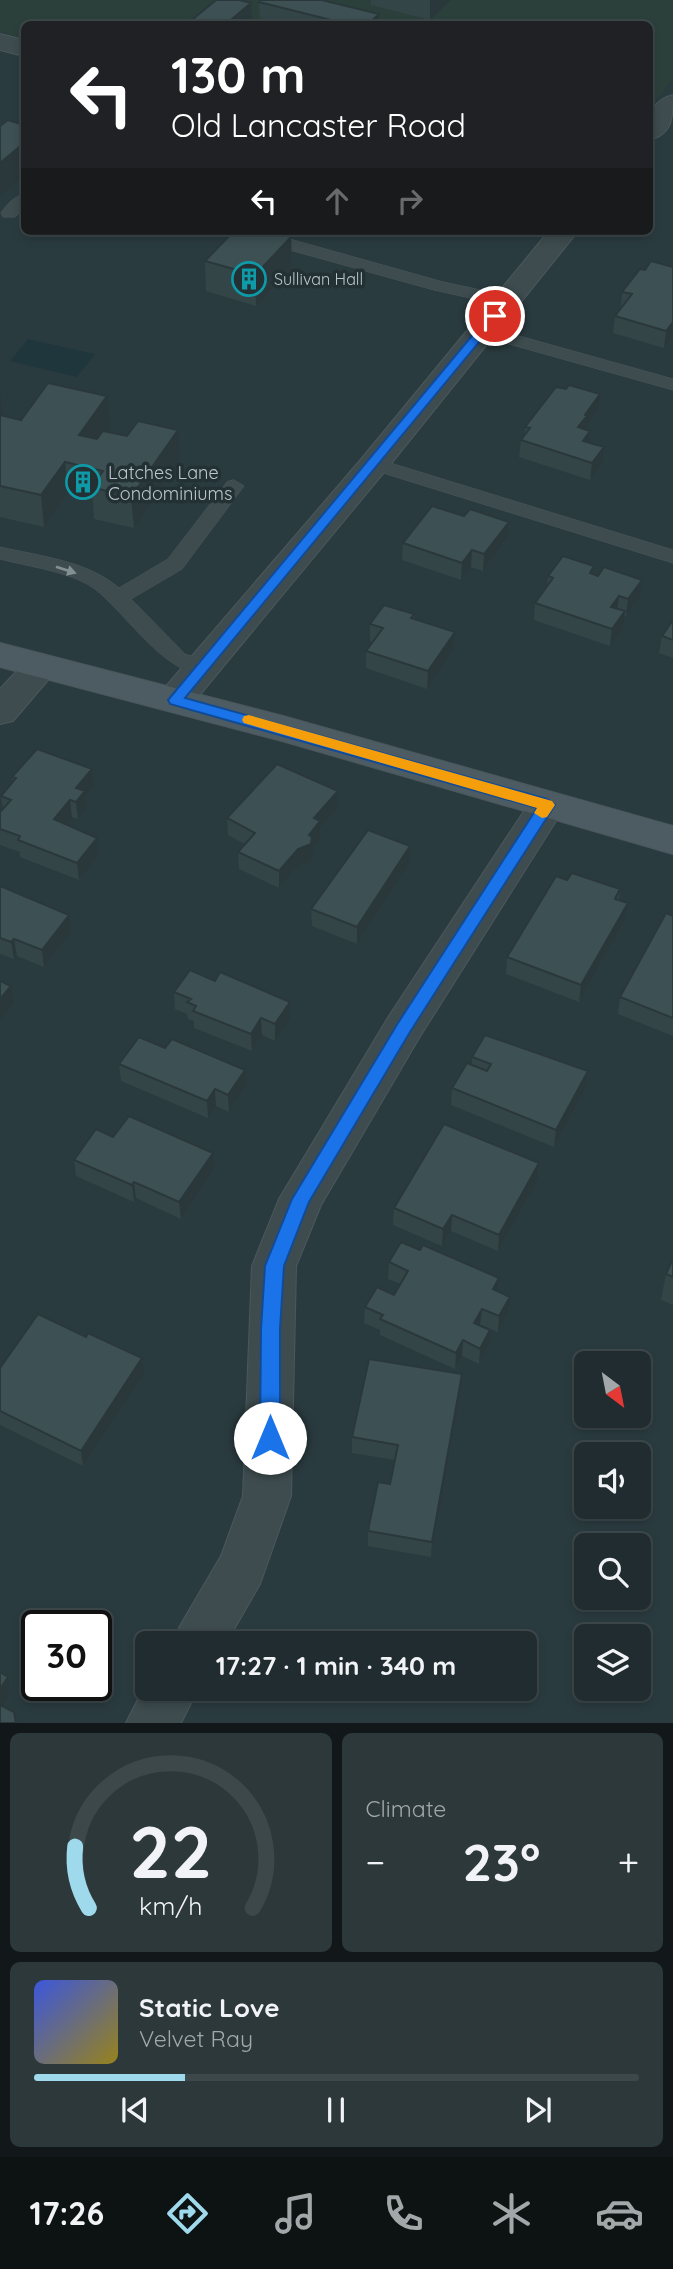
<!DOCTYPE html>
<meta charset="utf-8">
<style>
:root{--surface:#202c2f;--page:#2d383b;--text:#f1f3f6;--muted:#a2a7aa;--line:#3d484b;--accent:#9ed9ec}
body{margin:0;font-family:Quicksand,sans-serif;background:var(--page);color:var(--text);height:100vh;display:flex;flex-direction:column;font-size:26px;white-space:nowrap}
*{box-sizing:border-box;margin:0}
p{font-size:23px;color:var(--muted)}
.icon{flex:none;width:38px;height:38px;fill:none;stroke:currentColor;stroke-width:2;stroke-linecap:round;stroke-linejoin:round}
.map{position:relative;height:1723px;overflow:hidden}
.side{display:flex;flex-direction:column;gap:10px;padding:10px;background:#12181a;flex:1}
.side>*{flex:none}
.top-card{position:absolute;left:21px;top:21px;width:632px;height:214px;border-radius:10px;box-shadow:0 4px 10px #0003,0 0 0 2px var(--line);background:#202124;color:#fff;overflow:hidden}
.needle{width:46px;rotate:148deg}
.fabs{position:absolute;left:574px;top:1351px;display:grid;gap:14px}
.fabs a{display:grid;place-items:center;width:77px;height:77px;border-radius:10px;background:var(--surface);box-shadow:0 4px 10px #0003,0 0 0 2px var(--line);font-size:35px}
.speed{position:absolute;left:21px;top:1610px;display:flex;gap:14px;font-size:35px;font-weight:700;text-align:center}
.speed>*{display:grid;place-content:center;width:91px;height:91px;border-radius:50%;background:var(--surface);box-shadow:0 4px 10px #0003,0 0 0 2px var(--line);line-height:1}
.speed .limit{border:4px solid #111;border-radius:10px;background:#fff;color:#111}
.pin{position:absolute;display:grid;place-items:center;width:60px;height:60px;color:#fff;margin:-30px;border:4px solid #fff;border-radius:50%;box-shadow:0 2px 7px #0007}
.me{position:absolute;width:77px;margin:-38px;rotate:0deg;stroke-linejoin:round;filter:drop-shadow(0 0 5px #0008)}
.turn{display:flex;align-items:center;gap:24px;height:147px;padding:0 35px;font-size:32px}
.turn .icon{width:91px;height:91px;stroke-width:2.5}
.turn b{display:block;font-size:49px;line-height:60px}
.lanes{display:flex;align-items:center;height:66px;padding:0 35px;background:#0003;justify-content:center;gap:35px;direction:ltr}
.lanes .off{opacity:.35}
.big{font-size:52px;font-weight:700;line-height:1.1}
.side .widget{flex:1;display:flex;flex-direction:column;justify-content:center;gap:10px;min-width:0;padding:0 24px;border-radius:10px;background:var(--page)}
.side .dial{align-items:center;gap:0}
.dial svg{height:182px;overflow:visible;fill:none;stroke:var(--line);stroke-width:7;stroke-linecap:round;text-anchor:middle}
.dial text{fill:var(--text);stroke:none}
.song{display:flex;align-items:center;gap:21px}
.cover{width:84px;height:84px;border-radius:10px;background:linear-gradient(135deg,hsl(230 70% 55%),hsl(50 70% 35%))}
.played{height:7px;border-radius:4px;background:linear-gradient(90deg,var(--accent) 25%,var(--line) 25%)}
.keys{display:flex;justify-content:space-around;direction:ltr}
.heat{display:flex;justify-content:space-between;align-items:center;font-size:38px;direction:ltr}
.side .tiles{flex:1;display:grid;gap:10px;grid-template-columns:1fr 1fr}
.widget:last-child{grid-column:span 2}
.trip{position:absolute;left:135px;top:1631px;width:402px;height:70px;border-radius:10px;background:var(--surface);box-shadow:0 4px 10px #0003,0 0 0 2px var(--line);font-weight:700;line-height:70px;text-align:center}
.dock{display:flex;height:112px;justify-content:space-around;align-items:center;background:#0d1213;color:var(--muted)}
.dock .icon{width:49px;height:49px}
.dock .on{color:var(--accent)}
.dock b{font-size:32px;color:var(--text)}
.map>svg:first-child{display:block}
</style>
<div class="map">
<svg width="673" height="1723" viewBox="0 0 673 1723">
<rect width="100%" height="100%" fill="#2a3b3f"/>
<path fill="#2c403b" d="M0,0H673V79L649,108V24H24V38L0,32Z"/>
<path fill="#1e363c" d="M28,339L95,354L77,377L10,361Z"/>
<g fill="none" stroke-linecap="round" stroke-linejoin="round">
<g stroke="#4b585c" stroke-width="1">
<path id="service" d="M24,194V208L15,217H3L1,213C6,205 15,196 24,194Z
M234,231H261L443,282L513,297L516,301L507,306L434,290L236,235Z
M483,326L673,379V390L477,335L474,331Z
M374,458L673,550V563L367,468L364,464Z
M234,480L244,486L182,569L131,599L185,654L209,662L212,667L209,672C169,683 123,608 92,587C70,572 27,566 0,559V547C39,556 88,561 119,588L168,559L227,482Z"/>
</g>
<g stroke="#4b585c" stroke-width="2">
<path id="minor" d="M0,34L24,40V56L0,50Z
M673,95C673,116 673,134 649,140C649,119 649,101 673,95Z
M549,231H578L385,471L188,709L175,712L162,709L157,700L162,691L363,457Z
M42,654L55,658L60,666L13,721L0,724V689L29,658Z
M547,792L560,796L566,805L419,1038L321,1205L296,1266L291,1496L260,1584L226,1643H173L180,1626L221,1556L243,1496L252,1266L279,1199L389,1016L534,796Z
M147,1682V1689H198L181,1723H126Z"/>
</g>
<g stroke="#4b585c" stroke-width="2">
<path id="secondary" d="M0,643L283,716L673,826V854L282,741L0,667Z"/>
</g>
<use href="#service" fill="#3e4c4f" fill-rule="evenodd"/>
<use href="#minor" fill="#3e4c4f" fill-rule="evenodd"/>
<use href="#secondary" fill="#4c5c62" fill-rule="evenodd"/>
</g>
<path fill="#344548" d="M371,0H451L430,20L371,5Z
M259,2L379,14V24H285L260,18Z
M291,237L292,267L256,306L206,291L205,261Z
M640,269L673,336L664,348L613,333L615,316L621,309L622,292Z
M0,387L4,416L21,420L110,427L106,432L180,461L134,528L94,519L93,499L69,493L44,527L0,517Z
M598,411L586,428V430L590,431L589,443L602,465L590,480L519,457L521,440L525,435V427Z
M464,516L509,522L507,539L483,571L471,567L461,580L402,560L403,543Z
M593,574L640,597L626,616H624L623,629L610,646L534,620L535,603L547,587L548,576Z
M414,614V619L455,632L454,650L427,689L366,668V651L372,642L370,641V624Z
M673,620V658L659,653L662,636Z
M12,777L94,786L85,796L87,808L78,819L72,817L66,824L97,838L99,856L79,880L20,857V852L0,845V812L3,808L1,796L13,782Z
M338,809L320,828L321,839L313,848V855L311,862L298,866L279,888L239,869L238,852L245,844L228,835L227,818Z
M409,863L357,944L312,926L311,909Z
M567,880L620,889L619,900L625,920L579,1002L506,974L507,957Z
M0,886L71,932L44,967L17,956L14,959L0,954Z
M673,916V1036L618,1014L620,997Z
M215,981L290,1002V1019L275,1041L262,1035L252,1051L194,1028V1021L188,1019L187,1014L175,1009L174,992Z
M472,1057L588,1071L586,1088L554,1147L451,1105L452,1088L472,1065Z
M119,1064L246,1086L229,1112L216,1106L208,1118L121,1081Z
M113,1137L214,1170L181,1219L136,1198L134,1202L76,1176L74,1160Z
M539,1163L538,1180L498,1251L451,1231L442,1246L393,1225L394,1208Z
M673,1259V1305L661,1300L666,1274Z
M389,1262L498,1292L508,1313L498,1332L480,1325L489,1346L479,1364L462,1356L455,1369L380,1335V1330L364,1323L365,1307L394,1295L401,1284L388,1279Z
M0,1368L144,1374L83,1466L0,1425Z
M461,1390L431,1557L368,1546V1531L390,1484L395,1460L352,1453V1437Z"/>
<path fill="#2b383b" d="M430,0H451L430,20Z
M251,3L252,18L245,24H226Z
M379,14V24H368Z
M24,143V176L0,196V163Z
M291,237L292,267L256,306L255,275Z
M673,322V336L664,348L666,331Z
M0,387L4,418L0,424Z
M600,394L598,411L586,428V433L578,427Z
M107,396L110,427L83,466L79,435Z
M178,430L180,461L134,528L131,497Z
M590,431L589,449L583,441Z
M604,447L602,465L590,480L592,463Z
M65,462L69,493L44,527L41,495Z
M509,522L507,539L483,571L484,554Z
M472,550L471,567L461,580L462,563Z
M642,580L640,597L626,616L628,599Z
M619,596L617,613L611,607Z
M625,611L623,629L610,646L612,629Z
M455,632L454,650L427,689L428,671Z
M92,769L94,786L85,796L87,808L78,819L76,802V788Z
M338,791V809L320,828L321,839L313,848V855L311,862L298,866L279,888V871L309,835L314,818Z
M70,800L72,817L56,836L54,819Z
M97,838L99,856L79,880L77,863Z
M410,846L409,863L357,944V927Z
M628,903L625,920L579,1002L581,985Z
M69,915L71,932L44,967L42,950Z
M14,939L17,956L14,959L11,942Z
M11,986L14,1003L0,1020V999Z
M290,1002V1019L275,1041V1024Z
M261,1018L262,1035L252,1051L251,1034Z
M245,1070L246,1086L229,1112L228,1095Z
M588,1071L586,1088L554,1147L556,1130Z
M215,1089L216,1106L208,1118L207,1101Z
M213,1153L214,1170L181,1219L179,1202Z
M539,1163L538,1180L498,1251L499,1235Z
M134,1182L136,1198L134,1202L132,1185Z
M452,1215L451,1231L442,1246L443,1229Z
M499,1278L497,1294L493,1289Z
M510,1297L508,1313L498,1332L499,1316Z
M482,1309L480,1325L473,1339L474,1323Z
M490,1330L489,1346L479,1364L480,1349Z
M463,1340L462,1356L455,1369L456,1353Z
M142,1358L144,1374L83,1466L81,1451Z
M462,1374L461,1390L431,1557L432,1542Z
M8,1677L11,1691L0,1709V1689Z"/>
<path fill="#3d5054" stroke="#2b383b" stroke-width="2" d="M216,0H240L251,3L226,24H187Z
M262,0H322L379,14L368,24H347L259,2Z
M8,120L24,125V143L0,163V126Z
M234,231H270L291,237L255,275L205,261Z
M651,261L673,267V322L666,331L615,316L632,294L622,292L640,269L645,270Z
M48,383L107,396L79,435L97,439L103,431L127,436L138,421L178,430L131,497L91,487L103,471L65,462L41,495L0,486V415L21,420Z
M569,385L600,394L585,415L587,416L578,427L590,431L583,441L604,447L592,463L521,440L530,428L525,427L556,387L566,389Z
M432,506L464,516L470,509L509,522L484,554L472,550L462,563L403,543Z
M563,556L594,566L590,573L598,576L604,567L642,580L628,599L619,596L611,607L625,611L612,629L535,603L553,578L548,576Z
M384,605L414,614L411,618L455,632L428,671L366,651L383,628L370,624Z
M673,620V640L662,636Z
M37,749L92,769L76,788L85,791L76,802L70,800L54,819L97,838L77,863L18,840L20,836L0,829V812L11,800L1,796L16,778L12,777Z
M277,764L338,791L314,818L320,821L309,835L312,837L311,844L298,849L279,871L238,852L255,833L227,818Z
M368,830L410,846L357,927L311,909Z
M572,873L620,889L615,899L628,903L581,985L507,957L556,876L567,880Z
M0,886L69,915L42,950L14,939L11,942L0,938Z
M666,913L673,916V1018L620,997Z
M190,970L215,981L220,972L290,1002L275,1024L261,1018L251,1034L193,1011L196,1006L187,1002L191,999L174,992Z
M0,981L11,986L0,999Z
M485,1035L588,1071L556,1130L452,1088L467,1063L487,1071L491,1064L472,1057Z
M139,1037L165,1048L172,1039L245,1070L228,1095L215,1089L207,1101L119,1064Z
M129,1116L213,1153L179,1202L134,1182L132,1185L74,1160L96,1129L113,1137Z
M444,1124L539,1163L499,1235L452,1215L443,1229L394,1208Z
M401,1242L420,1250L423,1245L499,1278L493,1289L510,1297L499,1316L482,1309L474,1323L490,1330L480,1349L463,1340L456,1353L380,1319L383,1315L365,1307L377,1287L394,1295L408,1271L389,1262Z
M673,1259V1277L666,1274Z
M38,1314L86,1337L88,1333L142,1358L81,1451L0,1411V1368Z
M369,1359L462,1374L432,1542L368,1531L378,1482L390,1484L398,1445L352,1437Z
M0,1672L8,1677L0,1689Z
M0,1705L14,1712L16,1723H0Z"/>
<defs><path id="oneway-solid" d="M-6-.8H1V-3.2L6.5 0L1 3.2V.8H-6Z" transform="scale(1.75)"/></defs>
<use fill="#838f93" href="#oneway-solid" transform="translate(66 570) rotate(18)"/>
<path fill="#1a73e8" stroke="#114b97" stroke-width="2" d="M495,312L499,313V318L185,698L547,799L555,805L410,1032L309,1202L284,1266L280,1329V1438L277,1444L270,1447L263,1444L260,1438L261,1329L265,1266L292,1199L398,1023L537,808L170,704L168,700L491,313Z"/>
<path fill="#f59e0b" d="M249,715L552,801L555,805L547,817L542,818L534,813L537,808L244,723L242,720L244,716Z"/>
<defs>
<g id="building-ring" transform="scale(1.75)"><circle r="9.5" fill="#233135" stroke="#0f9aa8" stroke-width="1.5"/><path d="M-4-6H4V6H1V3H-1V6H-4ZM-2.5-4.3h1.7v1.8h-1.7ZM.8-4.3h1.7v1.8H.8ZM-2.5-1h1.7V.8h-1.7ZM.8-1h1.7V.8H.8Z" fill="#0f9aa8"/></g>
</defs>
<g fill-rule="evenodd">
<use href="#building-ring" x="249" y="279"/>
<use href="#building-ring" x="83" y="482"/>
</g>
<g text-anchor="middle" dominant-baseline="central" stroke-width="7" stroke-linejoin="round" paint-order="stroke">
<g font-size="16" fill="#bbc6ca" stroke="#233135" text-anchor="start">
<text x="274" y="279">Sullivan Hall</text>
</g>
<g font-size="18" fill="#bbc6ca" stroke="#233135" text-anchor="start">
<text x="108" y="472">Latches Lane<tspan x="108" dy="21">Condominiums</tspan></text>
</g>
</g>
</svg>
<div class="fabs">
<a><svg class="needle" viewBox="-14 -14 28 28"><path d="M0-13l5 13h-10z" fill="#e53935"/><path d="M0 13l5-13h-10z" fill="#a2a7aa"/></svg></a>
<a><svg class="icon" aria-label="sound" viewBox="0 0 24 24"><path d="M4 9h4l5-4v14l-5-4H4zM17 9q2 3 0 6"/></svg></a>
<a><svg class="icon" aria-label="search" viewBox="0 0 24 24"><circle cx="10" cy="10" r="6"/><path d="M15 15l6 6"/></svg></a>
<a><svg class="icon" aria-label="layers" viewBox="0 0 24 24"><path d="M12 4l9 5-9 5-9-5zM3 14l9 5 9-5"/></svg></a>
</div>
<div class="speed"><div class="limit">30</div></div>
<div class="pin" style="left:495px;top:316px;background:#d93025"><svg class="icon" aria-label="arrive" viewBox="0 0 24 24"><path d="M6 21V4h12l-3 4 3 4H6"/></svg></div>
<svg class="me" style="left:270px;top:1438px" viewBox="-20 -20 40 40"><circle r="19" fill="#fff"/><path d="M0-13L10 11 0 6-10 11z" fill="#1a73e8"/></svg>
<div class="trip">17:27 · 1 min · 340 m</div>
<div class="top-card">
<div class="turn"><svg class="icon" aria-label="left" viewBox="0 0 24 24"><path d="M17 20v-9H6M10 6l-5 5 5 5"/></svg><div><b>130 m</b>Old Lancaster Road</div></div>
<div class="lanes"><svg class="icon" aria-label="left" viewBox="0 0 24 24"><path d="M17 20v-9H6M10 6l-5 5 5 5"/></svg><svg class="icon off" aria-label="ahead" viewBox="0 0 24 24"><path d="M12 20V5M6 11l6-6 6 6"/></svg><svg class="icon off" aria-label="right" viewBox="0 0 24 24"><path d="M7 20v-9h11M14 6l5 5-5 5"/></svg></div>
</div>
</div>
<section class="side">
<div class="tiles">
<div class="widget dial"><svg viewBox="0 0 100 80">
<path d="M14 69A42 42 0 1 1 86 69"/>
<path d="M14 69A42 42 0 0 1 8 42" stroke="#9ed9ec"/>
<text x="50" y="56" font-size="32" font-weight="700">22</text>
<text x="50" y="72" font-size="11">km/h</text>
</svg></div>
<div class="widget"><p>Climate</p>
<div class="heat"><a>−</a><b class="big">23°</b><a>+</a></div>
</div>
<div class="widget">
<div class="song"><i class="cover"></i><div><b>Static Love</b><p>Velvet Ray</p></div></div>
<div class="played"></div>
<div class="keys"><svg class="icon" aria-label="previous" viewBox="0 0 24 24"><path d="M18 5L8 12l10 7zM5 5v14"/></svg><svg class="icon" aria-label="pause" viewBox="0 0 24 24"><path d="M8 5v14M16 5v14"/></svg><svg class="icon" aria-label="next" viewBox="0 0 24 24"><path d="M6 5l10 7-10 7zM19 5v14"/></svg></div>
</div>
</div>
</section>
<nav class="dock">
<b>17:26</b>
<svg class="icon on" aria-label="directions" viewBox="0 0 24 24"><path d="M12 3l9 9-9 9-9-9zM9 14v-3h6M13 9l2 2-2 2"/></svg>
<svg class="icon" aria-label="music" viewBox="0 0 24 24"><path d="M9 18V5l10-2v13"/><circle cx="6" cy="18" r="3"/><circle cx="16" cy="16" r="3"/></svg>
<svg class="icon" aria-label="phone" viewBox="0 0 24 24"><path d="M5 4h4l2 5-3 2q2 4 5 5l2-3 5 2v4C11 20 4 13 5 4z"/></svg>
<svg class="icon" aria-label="climate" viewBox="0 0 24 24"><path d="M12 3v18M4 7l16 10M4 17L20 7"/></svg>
<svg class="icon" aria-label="car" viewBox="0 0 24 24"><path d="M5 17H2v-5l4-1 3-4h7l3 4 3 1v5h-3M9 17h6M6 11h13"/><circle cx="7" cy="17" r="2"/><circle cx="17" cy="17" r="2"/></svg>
</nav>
